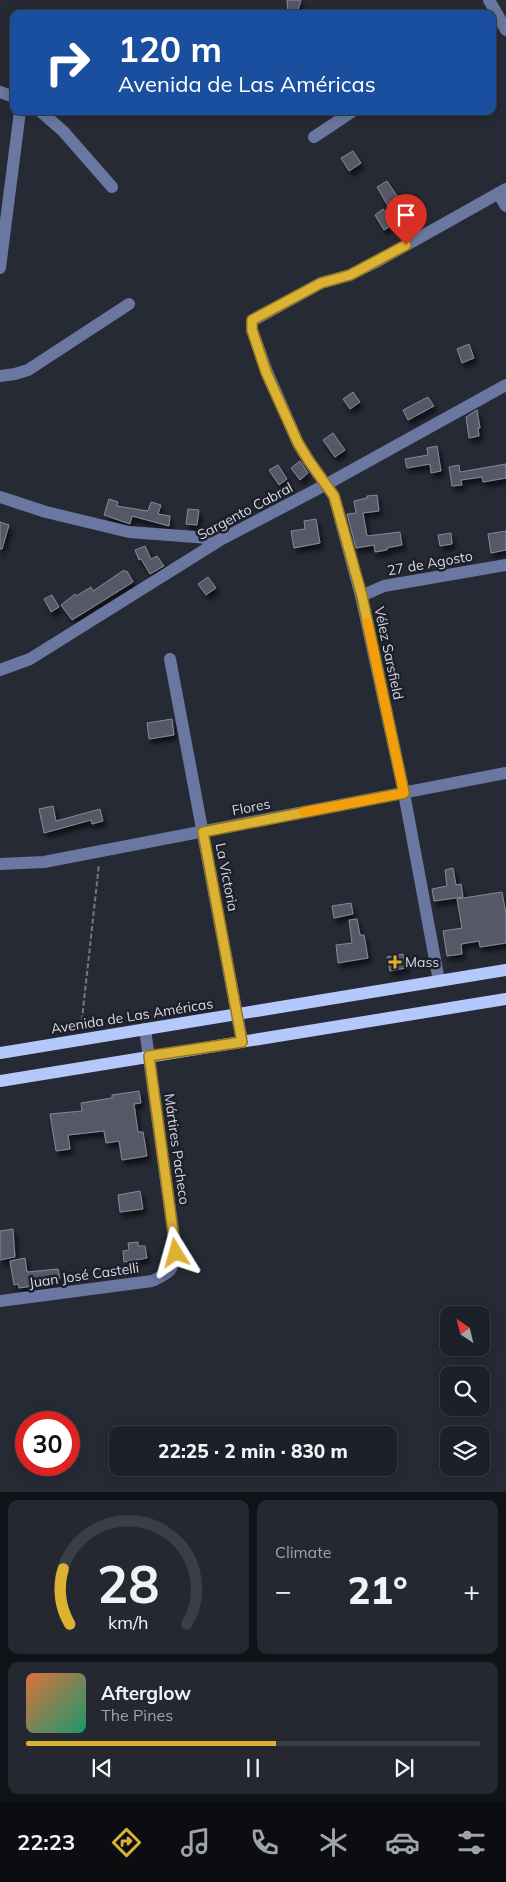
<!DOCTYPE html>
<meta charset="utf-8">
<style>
:root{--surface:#1c2028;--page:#252830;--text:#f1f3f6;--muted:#a0a3a8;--line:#3a3e45;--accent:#dcb233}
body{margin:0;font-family:Mulish,sans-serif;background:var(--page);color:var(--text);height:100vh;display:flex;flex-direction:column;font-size:19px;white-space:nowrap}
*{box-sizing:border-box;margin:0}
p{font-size:16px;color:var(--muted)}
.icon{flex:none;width:28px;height:28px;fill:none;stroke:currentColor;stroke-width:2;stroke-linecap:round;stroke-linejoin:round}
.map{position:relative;height:1492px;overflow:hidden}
.side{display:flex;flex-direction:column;gap:8px;padding:8px;background:#0f1216;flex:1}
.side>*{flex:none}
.hud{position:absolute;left:10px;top:10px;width:486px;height:105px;border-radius:10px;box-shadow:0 2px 12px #0003,0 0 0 1px var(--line);background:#1a4fa0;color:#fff;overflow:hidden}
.needle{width:32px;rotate:325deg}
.buttons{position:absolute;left:440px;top:1306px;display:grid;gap:10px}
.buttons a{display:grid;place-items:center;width:50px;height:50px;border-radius:10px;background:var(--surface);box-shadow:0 2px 12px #0003,0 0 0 1px var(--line);font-size:25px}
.speed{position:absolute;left:15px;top:1411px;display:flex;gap:10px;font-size:25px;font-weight:700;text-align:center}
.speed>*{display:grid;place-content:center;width:65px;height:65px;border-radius:50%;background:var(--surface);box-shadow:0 2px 12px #0003,0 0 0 1px var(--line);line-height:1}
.speed .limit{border:8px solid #d22;background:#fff;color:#111}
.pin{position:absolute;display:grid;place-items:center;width:42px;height:42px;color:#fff;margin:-51px -21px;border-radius:50% 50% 50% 0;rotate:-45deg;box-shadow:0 0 5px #0007}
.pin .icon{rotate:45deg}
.me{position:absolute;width:55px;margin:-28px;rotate:352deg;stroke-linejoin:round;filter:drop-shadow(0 0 4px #0008)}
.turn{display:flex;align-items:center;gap:18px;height:105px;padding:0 25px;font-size:22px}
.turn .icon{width:65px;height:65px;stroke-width:2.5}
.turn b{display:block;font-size:35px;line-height:42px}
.big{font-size:38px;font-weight:800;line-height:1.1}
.side .tile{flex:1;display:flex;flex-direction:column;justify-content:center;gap:8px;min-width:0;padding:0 18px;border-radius:10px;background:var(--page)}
.side .dial{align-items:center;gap:0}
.dial svg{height:130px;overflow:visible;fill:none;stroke:var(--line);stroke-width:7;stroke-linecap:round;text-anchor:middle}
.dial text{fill:var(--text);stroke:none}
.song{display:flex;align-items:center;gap:15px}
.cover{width:60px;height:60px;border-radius:8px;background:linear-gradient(135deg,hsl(20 70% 55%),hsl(160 70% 35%))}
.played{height:5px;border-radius:2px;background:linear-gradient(90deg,var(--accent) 55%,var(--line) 55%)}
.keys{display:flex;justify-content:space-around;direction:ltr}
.heat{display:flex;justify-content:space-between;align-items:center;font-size:28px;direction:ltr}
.side .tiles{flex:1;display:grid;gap:8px;grid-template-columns:1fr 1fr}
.tile:last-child{grid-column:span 2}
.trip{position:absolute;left:109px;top:1426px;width:288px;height:50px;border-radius:10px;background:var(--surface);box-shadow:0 2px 12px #0003,0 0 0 1px var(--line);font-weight:800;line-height:50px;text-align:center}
.tabs{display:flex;height:80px;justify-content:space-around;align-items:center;background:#0b0d10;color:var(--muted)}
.tabs .icon{width:35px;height:35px}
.tabs .active{color:var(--accent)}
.tabs b{font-size:22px;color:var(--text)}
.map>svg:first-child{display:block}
</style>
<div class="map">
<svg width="506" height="1492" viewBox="0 0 506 1492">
<defs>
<filter id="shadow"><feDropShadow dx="3" dy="5" stdDeviation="2.5" flood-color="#0009"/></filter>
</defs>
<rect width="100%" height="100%" fill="#262a35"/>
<path fill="#555966" stroke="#858a97" filter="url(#shadow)" d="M287,0H301L297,13H288Z
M353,151L361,163L349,171L341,158Z
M387,181L399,199L388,206L377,187Z
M383,209L393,224L384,230L375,215Z
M469,344L474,358L462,363L457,349Z
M353,392L360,402L350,409L343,399Z
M428,397L434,406L408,420L403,410Z
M477,410L480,428H478L479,436L469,438L466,417Z
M333,433L345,450L335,457L323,440Z
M437,446L441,471L431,473L430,464L407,468L405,459L428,455L427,448Z
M300,461L308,473L300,480L291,468Z
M506,464V478L483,482L482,477L461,480L462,485L452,486L449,467L459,465L460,472Z
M278,465L287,479L279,485L269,470Z
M377,495L379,511L363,513L367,536L400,532L402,545L387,548V550L375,552L374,545L356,548L347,514L356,513L354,501L367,498V496Z
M109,499L118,502L117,506L148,511L151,502L161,505L158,514L170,516L169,526L132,516L130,524L104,515Z
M188,509L199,510L197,525L186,524Z
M316,519L320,543L294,548L291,531L305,529L304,521Z
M0,522L9,525L2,549H0Z
M506,531V550L491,553L488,534Z
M451,533L452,544L440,546L438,535Z
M145,546L151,559L157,556L164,566L150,574L141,559L139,560L135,550Z
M124,570L125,572L127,571L133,582L72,620L61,605L75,594L76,596L91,587L93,591Z
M208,577L216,588L206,595L198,584Z
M52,595L59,607L51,612L44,599Z
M172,719L174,735L149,739L147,723Z
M53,806L56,821L100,809L103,821L92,824L91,820L44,833L39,809Z
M453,868L456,885L461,884L463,897L434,901L432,889L447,886L445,870Z
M502,892L506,914V943L480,947L479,941L461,944L462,954L447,956L443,931L462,928L457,899Z
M351,903L353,914L334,918L332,906Z
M357,919L360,935H364L368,958L338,963L336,945L352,943L349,920Z
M403,954L406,968L390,971L387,957Z
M139,1091L141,1103L134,1104L138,1132H143L147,1156L122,1160L119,1141L106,1143L104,1131L68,1135L70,1149L56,1151L50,1114L82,1111L81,1103L112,1098V1095Z
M140,1191L143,1209L120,1212L118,1195Z
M13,1229L15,1257L0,1260V1231Z
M138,1242V1246H145L147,1258L124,1262L123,1251L129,1250L128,1243Z
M25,1258L27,1272L58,1269L60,1279L48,1281L49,1284L19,1288L18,1284L14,1285L10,1261Z"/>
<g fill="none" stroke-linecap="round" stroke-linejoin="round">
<path stroke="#747881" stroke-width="2" stroke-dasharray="5 2.5" stroke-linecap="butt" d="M81,1028L99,864"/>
<path stroke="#6a78a1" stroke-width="12" d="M489,0L506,30
M0,92L14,97
M40,111L63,131L112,187
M314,137L353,111
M498,193L506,206
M0,268L20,111
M0,376L15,374L28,370L129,304
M0,497L46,512L129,532L222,539
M361,596L384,586L506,565
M170,659L242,1041
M0,670L30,659L222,539L327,484L506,385
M0,864L44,862L506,773
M439,981L404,793L361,596L334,496L309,461L298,443L267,372L252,330V321L321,283L350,275L376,262L506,189
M0,1301L152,1281C168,1273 173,1272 176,1253L145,1029"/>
<path stroke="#b5c8fb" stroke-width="12" d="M0,1053L506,970
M0,1081L506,999"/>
</g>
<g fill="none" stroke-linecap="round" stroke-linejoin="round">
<g stroke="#8f7421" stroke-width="12">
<path id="route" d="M176,1253L149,1056L242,1042L203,832L404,793L362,596L334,496L309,461L298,443L266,372L252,330V320L321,283L350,275L406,245"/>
</g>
<use href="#route" stroke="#dcb233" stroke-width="9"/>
<path stroke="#f59e0b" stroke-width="9" d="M303,812L404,793L367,622"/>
</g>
<path fill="#dcb233" stroke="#1d202b" stroke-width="2" d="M392.5 954.5h5v5h5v5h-5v5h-5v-5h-5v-5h5z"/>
<g text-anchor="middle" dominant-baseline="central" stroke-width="5" stroke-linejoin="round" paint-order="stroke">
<g font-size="14" fill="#d6d9e0" stroke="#1d202b">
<text transform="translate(245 511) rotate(-28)">Sargento Cabral</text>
<text transform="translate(430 563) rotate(-10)">27 de Agosto</text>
<text transform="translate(389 653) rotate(78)">Vélez Sarsfield</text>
<text transform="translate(251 807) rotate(-11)">Flores</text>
<text transform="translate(227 877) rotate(79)">La Victoria</text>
<text transform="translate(132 1016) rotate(-9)">Avenida de Las Américas</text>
<text transform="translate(177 1149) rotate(82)">Mártires Pacheco</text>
<text transform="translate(84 1275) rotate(-8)">Juan José Castelli</text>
</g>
<g font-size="14" fill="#d6d9e0" stroke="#1d202b" text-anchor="start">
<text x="405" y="962">Mass</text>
</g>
</g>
</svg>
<div class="buttons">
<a><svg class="needle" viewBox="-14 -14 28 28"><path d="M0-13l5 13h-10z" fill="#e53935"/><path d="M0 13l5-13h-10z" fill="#a0a3a8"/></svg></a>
<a><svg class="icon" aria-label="search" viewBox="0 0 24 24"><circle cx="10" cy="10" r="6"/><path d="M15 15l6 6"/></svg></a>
<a><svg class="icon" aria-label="layers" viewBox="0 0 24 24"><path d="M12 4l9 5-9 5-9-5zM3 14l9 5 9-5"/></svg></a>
</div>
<div class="speed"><div class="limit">30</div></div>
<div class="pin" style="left:406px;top:245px;background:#d93025"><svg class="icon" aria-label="arrive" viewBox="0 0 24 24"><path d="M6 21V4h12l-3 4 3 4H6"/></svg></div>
<svg class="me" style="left:176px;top:1253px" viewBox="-20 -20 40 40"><path d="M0-17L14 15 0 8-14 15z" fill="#dcb233" stroke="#fff" stroke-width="4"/></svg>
<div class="trip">22:25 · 2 min · 830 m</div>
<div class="hud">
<div class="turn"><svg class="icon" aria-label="right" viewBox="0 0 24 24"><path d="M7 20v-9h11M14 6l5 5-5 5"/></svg><div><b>120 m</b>Avenida de Las Américas</div></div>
</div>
</div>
<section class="side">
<div class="tiles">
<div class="tile dial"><svg viewBox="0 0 100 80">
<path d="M14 69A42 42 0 1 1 86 69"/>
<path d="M14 69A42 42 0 0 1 10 35" stroke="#dcb233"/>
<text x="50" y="56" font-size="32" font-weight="700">28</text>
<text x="50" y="72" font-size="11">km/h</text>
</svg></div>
<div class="tile"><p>Climate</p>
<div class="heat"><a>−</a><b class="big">21°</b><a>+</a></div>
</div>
<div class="tile">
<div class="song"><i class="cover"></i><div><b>Afterglow</b><p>The Pines</p></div></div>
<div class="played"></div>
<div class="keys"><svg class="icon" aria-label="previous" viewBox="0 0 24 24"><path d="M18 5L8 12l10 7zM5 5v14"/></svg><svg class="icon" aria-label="pause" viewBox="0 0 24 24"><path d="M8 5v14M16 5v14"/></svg><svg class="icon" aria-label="next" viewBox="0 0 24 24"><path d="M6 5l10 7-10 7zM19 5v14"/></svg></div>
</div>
</div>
</section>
<nav class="tabs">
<b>22:23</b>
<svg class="icon active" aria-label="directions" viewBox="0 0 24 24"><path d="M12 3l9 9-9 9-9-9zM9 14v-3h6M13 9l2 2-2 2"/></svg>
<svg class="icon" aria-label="music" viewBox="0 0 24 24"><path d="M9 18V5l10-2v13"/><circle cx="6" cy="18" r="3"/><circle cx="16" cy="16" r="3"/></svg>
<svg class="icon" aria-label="phone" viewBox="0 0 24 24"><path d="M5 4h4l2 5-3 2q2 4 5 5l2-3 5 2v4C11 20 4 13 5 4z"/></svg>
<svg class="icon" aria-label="climate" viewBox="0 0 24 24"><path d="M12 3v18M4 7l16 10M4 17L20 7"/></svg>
<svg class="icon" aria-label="car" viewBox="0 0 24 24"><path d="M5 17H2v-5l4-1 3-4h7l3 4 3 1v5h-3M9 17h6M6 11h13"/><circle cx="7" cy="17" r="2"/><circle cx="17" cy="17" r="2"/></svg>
<svg class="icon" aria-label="filters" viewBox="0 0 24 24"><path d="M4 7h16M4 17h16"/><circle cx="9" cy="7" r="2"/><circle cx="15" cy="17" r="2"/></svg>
</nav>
